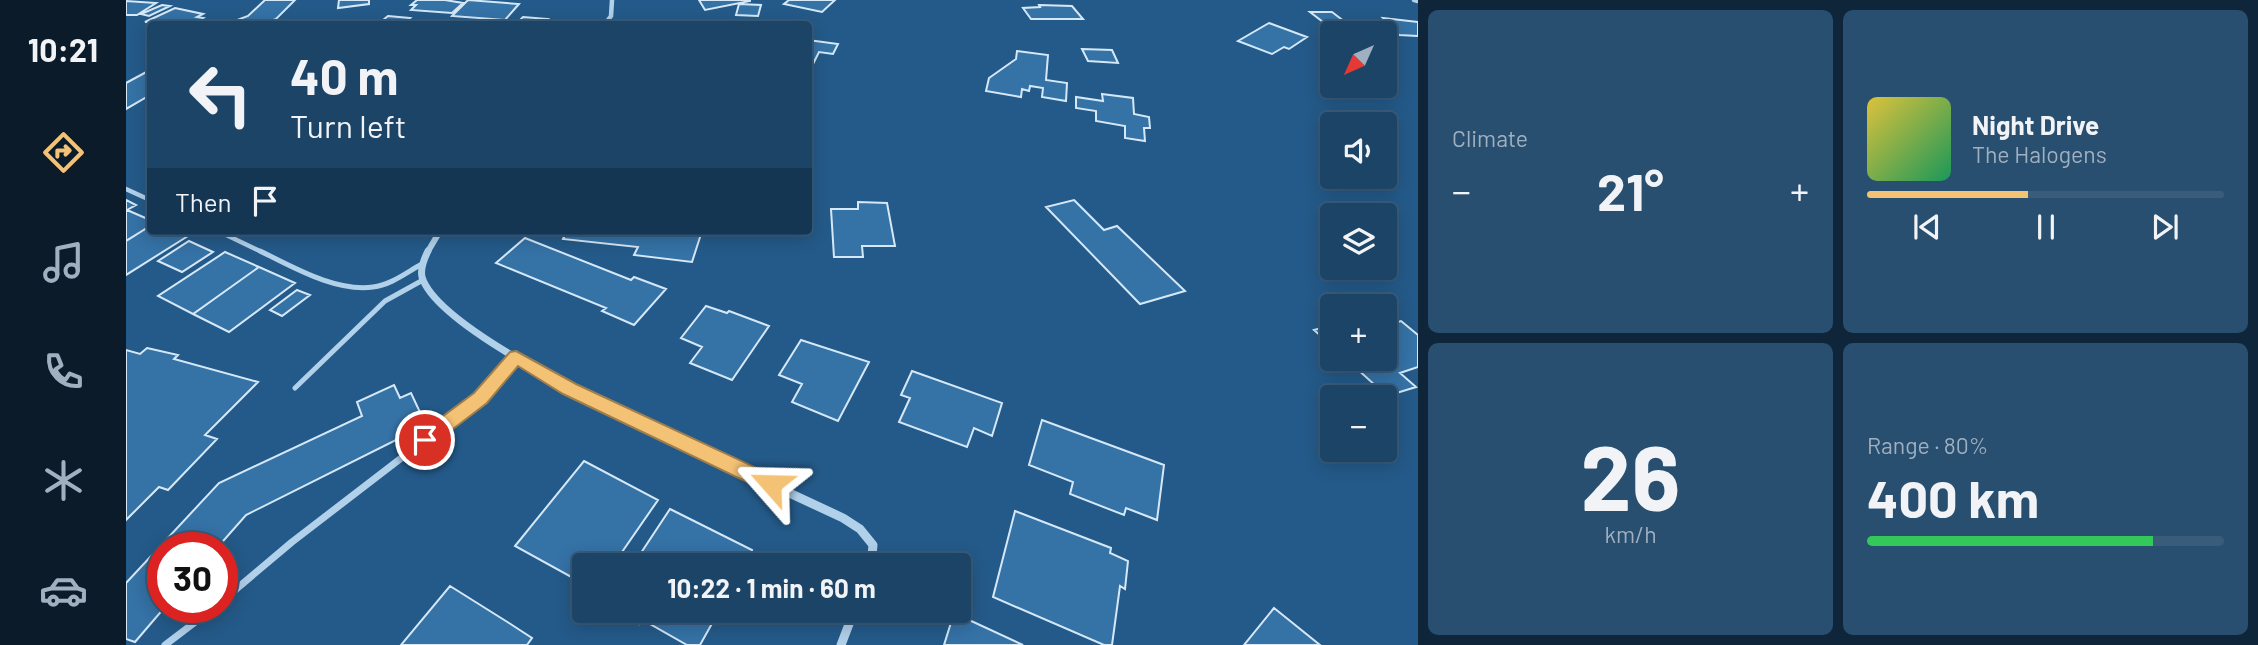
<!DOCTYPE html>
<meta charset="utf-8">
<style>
:root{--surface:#1b4467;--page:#284e70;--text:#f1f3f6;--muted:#a0b0c0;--line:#395c7b;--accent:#f4c275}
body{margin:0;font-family:Barlow,sans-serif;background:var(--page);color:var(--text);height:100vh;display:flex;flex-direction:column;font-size:26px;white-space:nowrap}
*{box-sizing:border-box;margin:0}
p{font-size:23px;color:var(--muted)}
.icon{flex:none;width:38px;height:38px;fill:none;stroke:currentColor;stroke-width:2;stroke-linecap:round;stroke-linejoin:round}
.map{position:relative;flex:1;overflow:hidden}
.side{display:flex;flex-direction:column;gap:10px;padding:10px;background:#0f2539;width:840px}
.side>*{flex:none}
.banner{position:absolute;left:21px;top:21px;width:665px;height:214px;border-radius:7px;box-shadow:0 4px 18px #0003,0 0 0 2px var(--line);background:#1b4467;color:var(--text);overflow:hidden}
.needle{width:46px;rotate:225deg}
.fabs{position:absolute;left:1194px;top:21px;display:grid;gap:14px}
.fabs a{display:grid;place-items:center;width:77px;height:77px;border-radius:7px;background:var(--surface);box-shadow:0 4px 18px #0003,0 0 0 2px var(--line);font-size:35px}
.speed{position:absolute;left:21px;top:532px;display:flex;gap:14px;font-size:35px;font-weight:700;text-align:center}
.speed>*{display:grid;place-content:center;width:91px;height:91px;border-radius:50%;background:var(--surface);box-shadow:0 4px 18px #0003,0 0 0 2px var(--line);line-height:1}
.speed .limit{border:10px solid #d22;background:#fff;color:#111}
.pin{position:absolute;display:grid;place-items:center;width:60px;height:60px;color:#fff;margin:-30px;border:4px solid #fff;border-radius:50%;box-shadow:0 2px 7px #0007}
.me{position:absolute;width:77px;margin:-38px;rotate:295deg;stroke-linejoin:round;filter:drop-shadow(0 0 5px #0008)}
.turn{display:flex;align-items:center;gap:24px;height:147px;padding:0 28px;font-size:32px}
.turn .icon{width:91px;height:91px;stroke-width:2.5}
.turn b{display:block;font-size:49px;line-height:60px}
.then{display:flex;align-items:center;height:66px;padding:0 28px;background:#0003;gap:14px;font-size:26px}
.big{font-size:52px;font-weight:700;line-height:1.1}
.side .tile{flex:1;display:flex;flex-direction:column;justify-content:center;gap:10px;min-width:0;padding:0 24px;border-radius:10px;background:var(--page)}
.side .dial{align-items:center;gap:0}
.dial b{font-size:91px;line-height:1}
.song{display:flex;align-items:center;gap:21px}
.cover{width:84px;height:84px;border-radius:10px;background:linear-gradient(135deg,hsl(50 70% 55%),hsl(150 70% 35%))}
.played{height:7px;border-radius:4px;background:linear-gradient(90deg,var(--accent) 45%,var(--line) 45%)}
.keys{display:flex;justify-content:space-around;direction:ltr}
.heat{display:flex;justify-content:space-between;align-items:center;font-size:38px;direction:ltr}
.charge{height:10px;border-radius:5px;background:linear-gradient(90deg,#34c759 80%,var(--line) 0)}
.side .tiles{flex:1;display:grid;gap:10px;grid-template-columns:repeat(2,1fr)}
.trip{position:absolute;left:446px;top:553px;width:399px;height:70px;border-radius:7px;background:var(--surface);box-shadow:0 4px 18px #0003,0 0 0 2px var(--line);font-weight:700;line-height:70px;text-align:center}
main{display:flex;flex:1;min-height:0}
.menu{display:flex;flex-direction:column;width:126px;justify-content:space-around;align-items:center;background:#0b1b29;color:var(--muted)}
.menu .icon{width:49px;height:49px}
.menu .on{color:var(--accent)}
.menu b{font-size:32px;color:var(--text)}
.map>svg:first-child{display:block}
</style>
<main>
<nav class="menu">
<b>10:21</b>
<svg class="icon on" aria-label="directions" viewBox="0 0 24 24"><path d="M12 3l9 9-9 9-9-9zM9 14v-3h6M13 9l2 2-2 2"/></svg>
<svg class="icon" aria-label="music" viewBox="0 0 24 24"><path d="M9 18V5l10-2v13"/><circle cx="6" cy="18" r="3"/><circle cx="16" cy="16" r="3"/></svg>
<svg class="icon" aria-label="phone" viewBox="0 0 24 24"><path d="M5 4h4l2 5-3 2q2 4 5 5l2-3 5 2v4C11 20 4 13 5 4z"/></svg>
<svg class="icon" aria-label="climate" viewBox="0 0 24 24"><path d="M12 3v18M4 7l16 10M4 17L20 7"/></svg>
<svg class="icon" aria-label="car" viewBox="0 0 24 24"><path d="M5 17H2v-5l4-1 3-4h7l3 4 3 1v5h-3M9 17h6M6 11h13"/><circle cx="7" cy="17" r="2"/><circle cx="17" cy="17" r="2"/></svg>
</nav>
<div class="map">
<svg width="1292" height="645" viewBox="0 0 1292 645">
<rect width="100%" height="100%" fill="#245a89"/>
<path fill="#3572a6" stroke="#d5e8f7" stroke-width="2" d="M139,0H169L150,19L137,24L106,22L122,16Z
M213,0H243V4L212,8Z
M291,0H319L337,3L326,13L285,10L290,5H285Z
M342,0L393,4L379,20L326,16Z
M573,0H624V1L579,10Z
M663,0H709L696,12L658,4Z
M0,1L30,3L11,15H0Z
M613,4L635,5L632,16L610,15Z
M36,5L44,6L23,16L15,14Z
M913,5L946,6L957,19H905L897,8L914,7Z
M49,8L77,14L71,17L77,18L65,24L19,22Z
M1184,12H1206L1219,22H1197Z
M262,16L284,18L276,24H252Z
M397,17L422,19L417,24H390Z
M1257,18L1292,22V36L1273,35Z
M1143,23L1181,37L1163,49L1158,47L1146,54L1112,41Z
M1196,24H1228L1240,33H1207Z
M682,40L712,44L707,54L693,52L682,74Z
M956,49L986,50L992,63L962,61Z
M891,51L922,55L920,80L941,83L940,101L916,97L917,88L904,86L903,91L896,89L895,97L860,91L863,78L890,59Z
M24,70V92L21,94L24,95L0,109V83Z
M976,94L1007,98L1008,114L1023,117L1024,128H1018L1019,141L999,138V126L970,121V111L950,108V97L977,101Z
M0,200L10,205L1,210L24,220V226L0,241Z
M948,200L978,230L991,226L1059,291L1014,304L920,207Z
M732,202L761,203L769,246H736L737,257H708L705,209H732Z
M24,226V231H50L62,236L0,275V241Z
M441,231H576L566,262L508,255L512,247L437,239Z
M399,238L505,280L508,277L540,289L508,325L476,311L480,308L370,263Z
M63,241L87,252L56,272L32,261Z
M99,252L133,267L67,314L32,296Z
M133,267L169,283L103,332L67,314Z
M171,290L184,295L156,316L144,310Z
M580,306L601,313L603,311L643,326L606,380L564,363L576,347L555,338Z
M1275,321L1292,335V367L1274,373L1290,387L1261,396L1220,359H1258V326Z
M1206,325V346L1188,330Z
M675,340L743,362L712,421L666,402L676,384L653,375Z
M21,348L52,355L48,359L132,382L79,435L91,439L42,490L33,487L0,520V350L14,354Z
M786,371L876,403L866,436L848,428L841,447L773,422L784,398L775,395Z
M268,385L274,398L285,393L300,425L120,515L91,548H37V607H39L9,642L0,639V583L93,483L236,416L231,402Z
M916,420L1038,465L1031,520L1000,508L998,515L944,494L947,482L903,465Z
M458,461L532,500L487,565H458V584L389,546Z
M544,509L626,550L618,565H507Z
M889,511L985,548L984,553L1002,561L999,589L994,586L986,645H978L867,597Z
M324,586L383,623L406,638L401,645H275Z
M1148,608L1194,645H1118Z
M490,611H593L574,645H561L515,619L513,624Z
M828,613L897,645H818Z"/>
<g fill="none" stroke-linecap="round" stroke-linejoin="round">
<path stroke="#b1d0ea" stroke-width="4.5" d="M0,189L24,200
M92,231L138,253"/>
<path stroke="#b1d0ea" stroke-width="5" d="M134,251C167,267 209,292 247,287C265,285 281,272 296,264
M169,388L259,301L297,280
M315,428L354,398L390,357"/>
<path stroke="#b1d0ea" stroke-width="7" d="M96,601L166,542L317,426
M39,645L89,607"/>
<path stroke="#b1d0ea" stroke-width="4.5" d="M1288,0L1292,1
M479,24L485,16L486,0"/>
<path stroke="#b1d0ea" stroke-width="6" d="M301,253L314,231"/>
<path stroke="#b1d0ea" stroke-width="7" d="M302,251C298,259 294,268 296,277C311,327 476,404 524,428"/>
<path stroke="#b1d0ea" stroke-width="9" d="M520,426L717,518L734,529L747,545L745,565
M715,645L728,611"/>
</g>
<path fill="#f4c275" stroke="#9f7e4c" stroke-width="2" d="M390,351L450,384L652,478L654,484L652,490L645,493L638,490L437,394L392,366L361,403L306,445L299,448L293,445L290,440L293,434L348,393L384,352Z"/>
</svg>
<div class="fabs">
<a><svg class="needle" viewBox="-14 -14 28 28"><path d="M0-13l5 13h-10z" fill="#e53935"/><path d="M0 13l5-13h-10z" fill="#a0b0c0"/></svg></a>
<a><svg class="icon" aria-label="sound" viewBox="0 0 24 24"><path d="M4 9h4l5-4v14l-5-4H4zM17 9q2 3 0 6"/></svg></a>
<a><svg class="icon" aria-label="layers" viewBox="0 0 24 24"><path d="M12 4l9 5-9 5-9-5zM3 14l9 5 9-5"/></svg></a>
<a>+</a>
<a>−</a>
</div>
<div class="speed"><div class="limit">30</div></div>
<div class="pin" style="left:299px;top:440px;background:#d93025"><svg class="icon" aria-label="arrive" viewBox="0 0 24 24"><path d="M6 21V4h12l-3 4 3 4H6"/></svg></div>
<svg class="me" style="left:645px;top:484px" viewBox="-20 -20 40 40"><path d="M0-17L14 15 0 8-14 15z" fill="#f4c275" stroke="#fff" stroke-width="4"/></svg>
<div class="trip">10:22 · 1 min · 60 m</div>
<div class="banner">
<div class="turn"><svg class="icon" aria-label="left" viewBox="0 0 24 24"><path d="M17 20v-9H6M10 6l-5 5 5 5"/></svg><div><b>40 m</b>Turn left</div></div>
<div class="then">Then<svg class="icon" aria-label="arrive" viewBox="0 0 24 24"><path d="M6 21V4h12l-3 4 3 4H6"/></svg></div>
</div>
</div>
<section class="side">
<div class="tiles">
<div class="tile"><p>Climate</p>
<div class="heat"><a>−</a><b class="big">21°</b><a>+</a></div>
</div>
<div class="tile">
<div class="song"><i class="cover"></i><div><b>Night Drive</b><p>The Halogens</p></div></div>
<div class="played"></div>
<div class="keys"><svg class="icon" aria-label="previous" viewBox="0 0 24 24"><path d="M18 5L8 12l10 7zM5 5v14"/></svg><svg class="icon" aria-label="pause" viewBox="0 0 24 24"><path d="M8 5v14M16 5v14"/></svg><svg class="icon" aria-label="next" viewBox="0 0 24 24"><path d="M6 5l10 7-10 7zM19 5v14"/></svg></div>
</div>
<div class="tile dial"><b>26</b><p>km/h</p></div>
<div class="tile"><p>Range · 80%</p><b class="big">400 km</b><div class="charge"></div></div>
</div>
</section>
</main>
